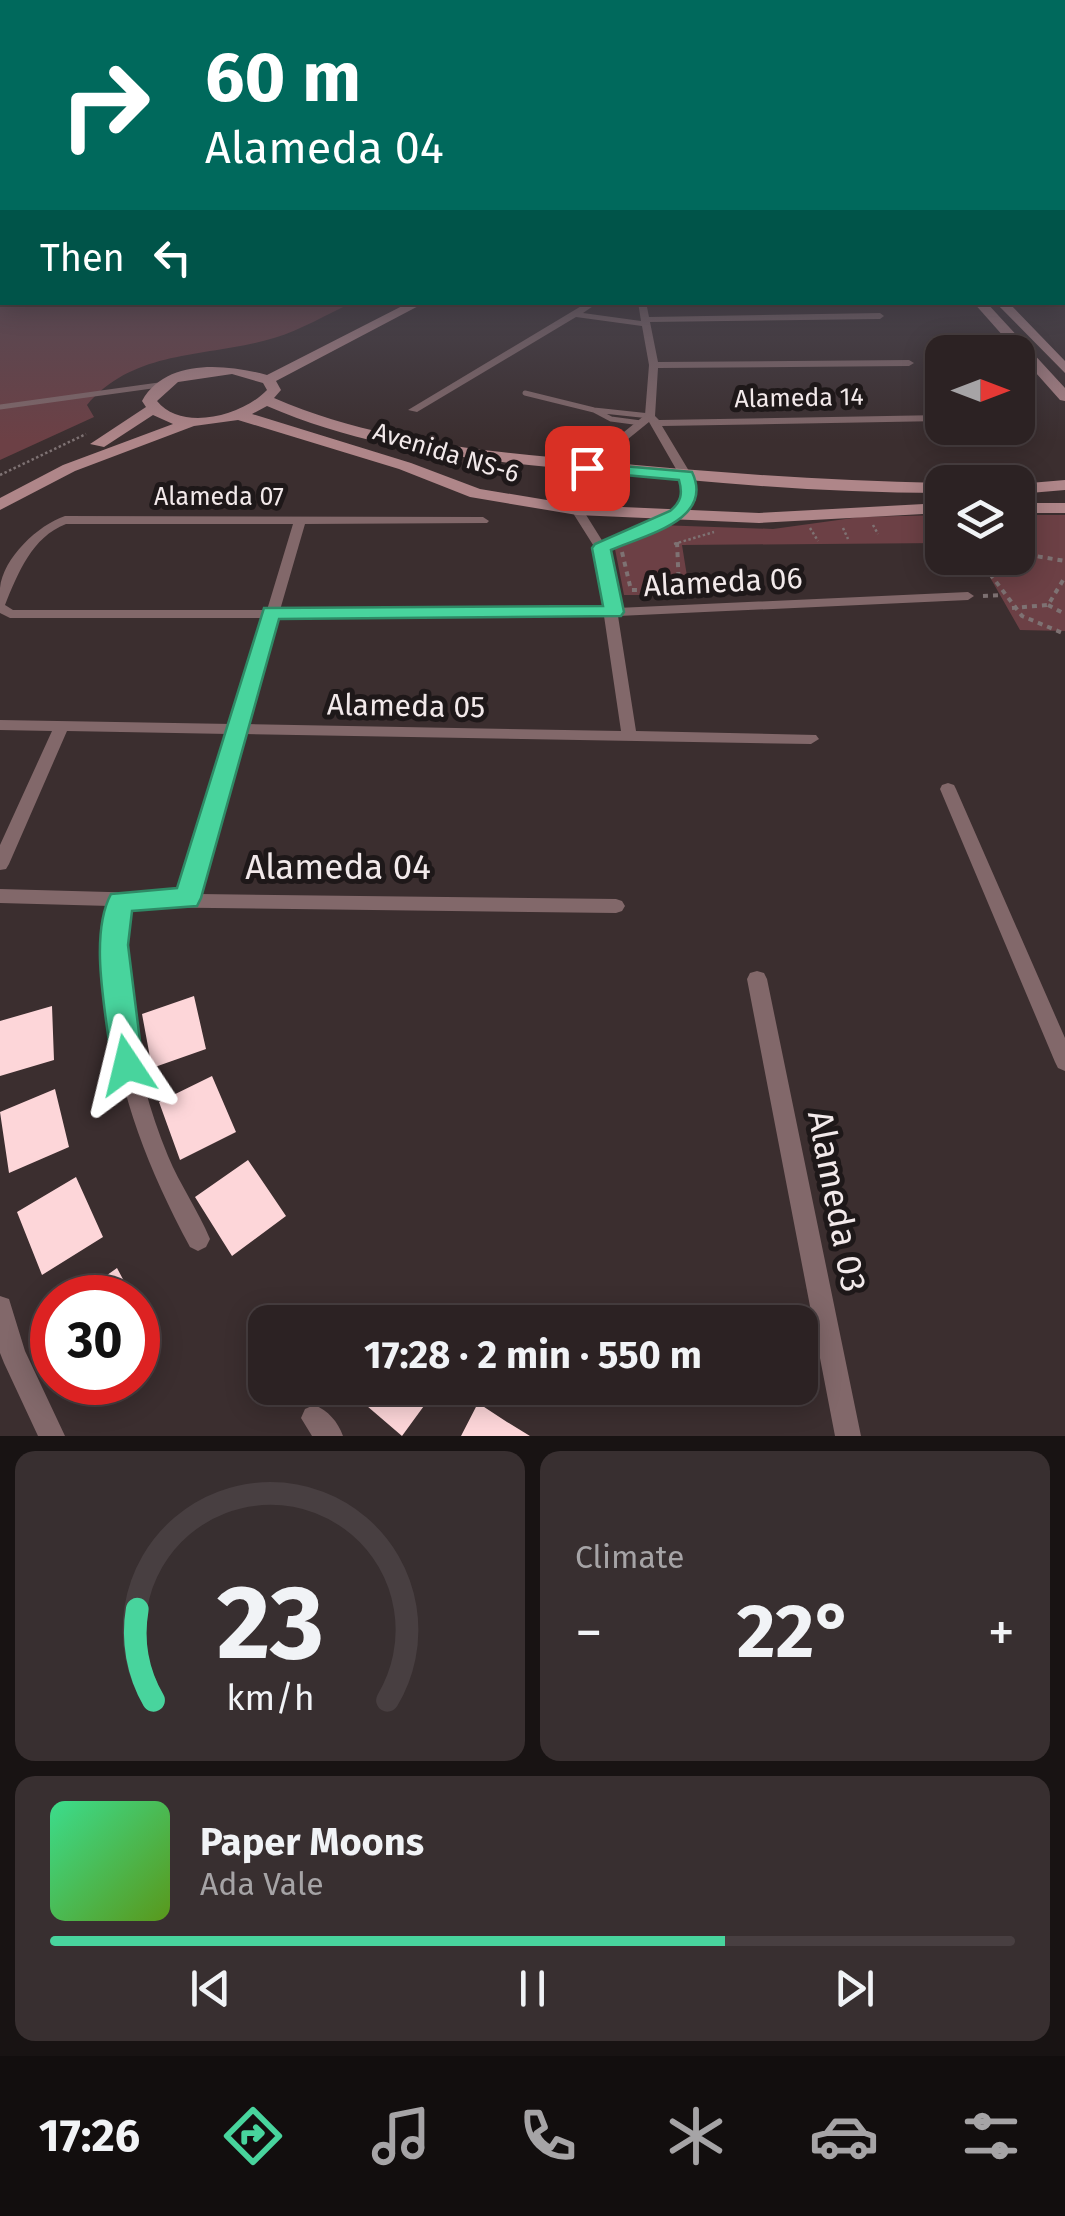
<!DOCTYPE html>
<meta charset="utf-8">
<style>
:root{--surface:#2c2223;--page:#382f30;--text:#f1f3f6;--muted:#a6a4a6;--line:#483f41;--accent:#48d49d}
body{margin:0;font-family:"Fira Sans",sans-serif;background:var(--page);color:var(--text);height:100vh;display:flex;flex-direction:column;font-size:38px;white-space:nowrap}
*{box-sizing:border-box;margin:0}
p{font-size:32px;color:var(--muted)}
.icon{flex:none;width:55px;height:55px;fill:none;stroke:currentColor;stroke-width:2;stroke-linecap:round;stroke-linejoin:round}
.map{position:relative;height:1436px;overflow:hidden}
.drawer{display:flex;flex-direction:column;gap:15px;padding:15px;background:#181313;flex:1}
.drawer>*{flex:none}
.top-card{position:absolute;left:0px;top:0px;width:1065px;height:305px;box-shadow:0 5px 25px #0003,0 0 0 2px var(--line);background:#00695c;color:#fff;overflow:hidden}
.needle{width:65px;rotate:90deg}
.controls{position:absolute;left:925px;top:335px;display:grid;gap:20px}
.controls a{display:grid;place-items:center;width:110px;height:110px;border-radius:20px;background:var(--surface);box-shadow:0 5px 25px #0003,0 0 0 2px var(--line);font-size:50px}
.speed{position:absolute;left:30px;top:1275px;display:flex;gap:20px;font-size:50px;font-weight:700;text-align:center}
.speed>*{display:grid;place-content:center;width:130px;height:130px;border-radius:50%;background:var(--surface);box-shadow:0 5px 25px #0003,0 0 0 2px var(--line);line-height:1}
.speed .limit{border:15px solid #d22;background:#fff;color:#111}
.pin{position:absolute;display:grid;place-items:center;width:85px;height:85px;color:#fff;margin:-42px;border-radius:20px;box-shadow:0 5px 15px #0006}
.me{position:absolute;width:110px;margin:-55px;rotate:350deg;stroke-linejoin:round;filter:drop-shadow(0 0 8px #0008)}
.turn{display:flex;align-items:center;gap:35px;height:210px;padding:0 40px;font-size:45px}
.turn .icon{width:130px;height:130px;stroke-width:2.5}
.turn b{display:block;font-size:70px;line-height:85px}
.then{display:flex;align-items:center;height:95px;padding:0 40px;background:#0003;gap:20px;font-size:38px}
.big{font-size:75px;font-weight:700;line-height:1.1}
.drawer .tile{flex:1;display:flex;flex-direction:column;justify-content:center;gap:15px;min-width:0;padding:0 35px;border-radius:20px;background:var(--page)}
.drawer .dial{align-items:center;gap:0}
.dial svg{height:260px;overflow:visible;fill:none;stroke:var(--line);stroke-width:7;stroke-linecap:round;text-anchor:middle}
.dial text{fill:var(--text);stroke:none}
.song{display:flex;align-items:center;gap:30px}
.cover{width:120px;height:120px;border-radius:15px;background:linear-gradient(135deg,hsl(150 70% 55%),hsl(90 70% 35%))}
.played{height:10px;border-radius:5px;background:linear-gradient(90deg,var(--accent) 70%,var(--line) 70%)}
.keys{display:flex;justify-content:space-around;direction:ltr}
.heat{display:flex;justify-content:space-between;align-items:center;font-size:55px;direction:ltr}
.drawer .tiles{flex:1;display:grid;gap:15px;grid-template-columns:1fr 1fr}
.tile:last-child{grid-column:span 2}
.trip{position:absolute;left:248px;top:1305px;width:570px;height:100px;border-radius:20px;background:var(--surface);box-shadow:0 5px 25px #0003,0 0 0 2px var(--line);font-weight:700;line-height:100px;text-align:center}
.tab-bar{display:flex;height:160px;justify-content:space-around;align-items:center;background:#120e0e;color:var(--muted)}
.tab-bar .icon{width:70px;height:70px}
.tab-bar .current{color:var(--accent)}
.tab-bar b{font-size:45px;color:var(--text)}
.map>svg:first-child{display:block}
</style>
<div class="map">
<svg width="1065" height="1436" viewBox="0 0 1065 1436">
<rect width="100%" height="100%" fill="#3b2e2f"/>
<path fill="#6c4045" d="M0,240L2,302L352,303C327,314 301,330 274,338C208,358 135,348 87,405L94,417L0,460Z
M942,515V543L682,545L690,595H624L614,544L658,525L773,529L860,517Z
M1018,515H1065V631L1020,630L979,558H1018Z"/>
<path fill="#fdd6d9" d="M194,996L206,1049L152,1068L142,1014Z
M52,1006L54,1060L0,1076V1021Z
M212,1076L236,1132L180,1160L159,1102Z
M55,1089L69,1147L9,1173L0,1112Z
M248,1160L286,1216L232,1256L195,1197Z
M76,1177L103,1237L42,1275L17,1212Z
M117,1268L133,1298H75Z
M346,1388H437L402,1436Z
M478,1403L507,1422L530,1436H461Z"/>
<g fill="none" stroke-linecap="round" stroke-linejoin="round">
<path stroke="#7e7273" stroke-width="2.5" stroke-dasharray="2.5 2.5" stroke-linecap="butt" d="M0,475L86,434
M873,525L878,534
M810,528L818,541
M843,528L848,539
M674,544L714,532"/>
<path stroke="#7e7273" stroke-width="4" stroke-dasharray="5 5" stroke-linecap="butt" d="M622,552L631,590H679L677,541
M1018,553L1065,561
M978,558L1022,616L1065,634
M983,596L1003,595
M1048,605L1065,614
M1012,608L1048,605L1065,577"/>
<path stroke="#82686a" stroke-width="5" d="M525,393L594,410L650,416
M0,407L159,385
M594,410L611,419L641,423"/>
<path fill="#82686a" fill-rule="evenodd" d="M588,302H599L583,313L641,321L638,302H646L649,317L880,313L884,316L880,319L650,322L658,362L909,360L914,363L909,366L658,368L655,416L659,420L942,415V421L662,426L692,476L696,500L680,516L607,550L617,608L968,592L974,596L968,600L618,616L636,731L816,735L819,739L811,744L244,734L199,894L616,899L622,901L625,906L622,911L616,913L129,907C122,993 135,1076 168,1156C180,1185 198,1210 210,1239L206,1247L198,1251L190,1247C130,1135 98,1035 110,906L0,903V889L181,894L229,734L67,731L9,864L6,869L0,870V845L52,731L0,730V720L232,724L264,618H10L0,613C0,605 0,596 0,588C3,558 38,525 65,516L483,517L489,521L487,523L305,524L280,610L603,608L595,548L571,510L567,488L583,465L645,415L649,365L642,326L576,317L417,412L408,410ZM649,422L680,476L684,499L672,512L603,542L583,510L579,488L591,469ZM66,524H293L267,610H13L5,605C18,573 32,537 66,524ZM604,616L621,731L247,724L278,618Z
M948,783L954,785L956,789L1065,1038V1071L1058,1068L1055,1062L940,789L942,785Z
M757,971L764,973L767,979L861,1436H835L747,979L750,973Z
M0,1296L9,1299L25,1351L65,1436H38L4,1363L0,1353Z
M314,1405C328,1410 338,1422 343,1436H312L301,1418L305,1409Z"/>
<path fill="#af8689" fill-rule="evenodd" d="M410,302H426L276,381L281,390L274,398C376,442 484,451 593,461C709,472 825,481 942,483V493C828,493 714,483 601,472C487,461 372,452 267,406L252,414L411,463L480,489L577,505L759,513L942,503V513L759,523L577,515L470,497L399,469L238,420L194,426L75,471L0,510V498L63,465L173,424L153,415L104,447L90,444L146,407L142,401C166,358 226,364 267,375ZM232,374L263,383L267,390C242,416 182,432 157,401L178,382Z
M973,302H986L1065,388V401L1060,400Z
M995,302H1008L1065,361V373Z
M1065,480V490L1018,494V484Z
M1018,503H1065V513H1018Z"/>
</g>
<linearGradient id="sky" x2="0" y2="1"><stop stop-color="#20191a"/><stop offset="0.54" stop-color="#4f4c58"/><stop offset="1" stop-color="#4f4c58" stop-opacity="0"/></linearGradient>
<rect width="1065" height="441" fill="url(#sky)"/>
<path fill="#48d49d" stroke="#2f8a66" stroke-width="2.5" d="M587,463L692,472C715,520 645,535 611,550L624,612L621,616L279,619L201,898L197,906L132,911L128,945L143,1065L138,1075L127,1079L116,1075L112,1065C107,1017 88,937 111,894L177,888L264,608L603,606L592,548L595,544L670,511C681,502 683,494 679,480L581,471L579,468Z"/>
<g text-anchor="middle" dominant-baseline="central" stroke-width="10" stroke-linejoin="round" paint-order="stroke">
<g font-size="25" fill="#f2e9ea" stroke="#1e1819">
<text transform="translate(799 398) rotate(-1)">Alameda 14</text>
<text transform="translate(446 453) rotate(17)">Avenida NS-6</text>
<text x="219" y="497">Alameda 07</text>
</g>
<g font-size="30" fill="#f2e9ea" stroke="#1e1819">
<text transform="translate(723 582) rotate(-3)">Alameda 06</text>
<text transform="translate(406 706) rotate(1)">Alameda 05</text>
</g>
<g font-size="35" fill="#f2e9ea" stroke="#1e1819">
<text x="338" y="867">Alameda 04</text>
<text transform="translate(837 1201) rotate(79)">Alameda 03</text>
</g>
</g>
</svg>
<div class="controls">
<a><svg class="needle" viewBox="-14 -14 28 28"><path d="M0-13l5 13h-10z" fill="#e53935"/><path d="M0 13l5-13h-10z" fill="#a6a4a6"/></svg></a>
<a><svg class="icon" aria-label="layers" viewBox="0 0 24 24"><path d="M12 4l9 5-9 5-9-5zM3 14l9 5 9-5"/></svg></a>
</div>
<div class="speed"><div class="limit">30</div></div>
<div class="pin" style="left:587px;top:468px;background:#d93025"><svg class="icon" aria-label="arrive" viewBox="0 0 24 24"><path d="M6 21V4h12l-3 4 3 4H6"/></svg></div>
<svg class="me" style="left:127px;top:1065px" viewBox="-20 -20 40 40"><path d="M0-17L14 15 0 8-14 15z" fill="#48d49d" stroke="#fff" stroke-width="4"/></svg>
<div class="trip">17:28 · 2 min · 550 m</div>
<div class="top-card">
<div class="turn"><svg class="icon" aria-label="right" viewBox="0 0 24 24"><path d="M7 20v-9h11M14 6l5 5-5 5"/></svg><div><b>60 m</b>Alameda 04</div></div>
<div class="then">Then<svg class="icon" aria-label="left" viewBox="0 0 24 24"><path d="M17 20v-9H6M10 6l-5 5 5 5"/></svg></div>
</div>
</div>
<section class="drawer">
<div class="tiles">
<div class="tile dial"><svg viewBox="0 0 100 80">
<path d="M14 69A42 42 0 1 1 86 69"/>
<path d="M14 69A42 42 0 0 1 9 41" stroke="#48d49d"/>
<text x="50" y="56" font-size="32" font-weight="700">23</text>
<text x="50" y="72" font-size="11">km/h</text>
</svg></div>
<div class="tile"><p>Climate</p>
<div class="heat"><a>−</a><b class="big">22°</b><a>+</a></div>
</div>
<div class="tile">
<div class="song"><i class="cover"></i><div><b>Paper Moons</b><p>Ada Vale</p></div></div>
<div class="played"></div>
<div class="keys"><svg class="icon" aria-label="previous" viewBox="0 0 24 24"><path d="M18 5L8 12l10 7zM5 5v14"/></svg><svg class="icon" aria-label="pause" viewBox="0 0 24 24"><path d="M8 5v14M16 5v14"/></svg><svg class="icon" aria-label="next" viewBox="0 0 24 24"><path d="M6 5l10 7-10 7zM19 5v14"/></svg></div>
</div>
</div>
</section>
<nav class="tab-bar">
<b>17:26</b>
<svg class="icon current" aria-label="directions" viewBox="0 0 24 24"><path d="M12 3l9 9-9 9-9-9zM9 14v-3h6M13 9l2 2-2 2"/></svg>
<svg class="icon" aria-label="music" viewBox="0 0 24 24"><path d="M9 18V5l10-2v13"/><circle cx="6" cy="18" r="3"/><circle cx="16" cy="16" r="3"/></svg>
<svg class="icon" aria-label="phone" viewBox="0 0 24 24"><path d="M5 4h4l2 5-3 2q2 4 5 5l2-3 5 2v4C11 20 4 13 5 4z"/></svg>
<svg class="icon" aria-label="climate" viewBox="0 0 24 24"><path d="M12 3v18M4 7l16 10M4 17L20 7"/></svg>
<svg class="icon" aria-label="car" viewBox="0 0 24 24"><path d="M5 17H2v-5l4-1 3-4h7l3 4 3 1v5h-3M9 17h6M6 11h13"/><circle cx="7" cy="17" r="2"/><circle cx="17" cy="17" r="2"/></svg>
<svg class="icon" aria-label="filters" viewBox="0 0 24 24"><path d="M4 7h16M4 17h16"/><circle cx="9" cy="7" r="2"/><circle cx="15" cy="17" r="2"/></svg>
</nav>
